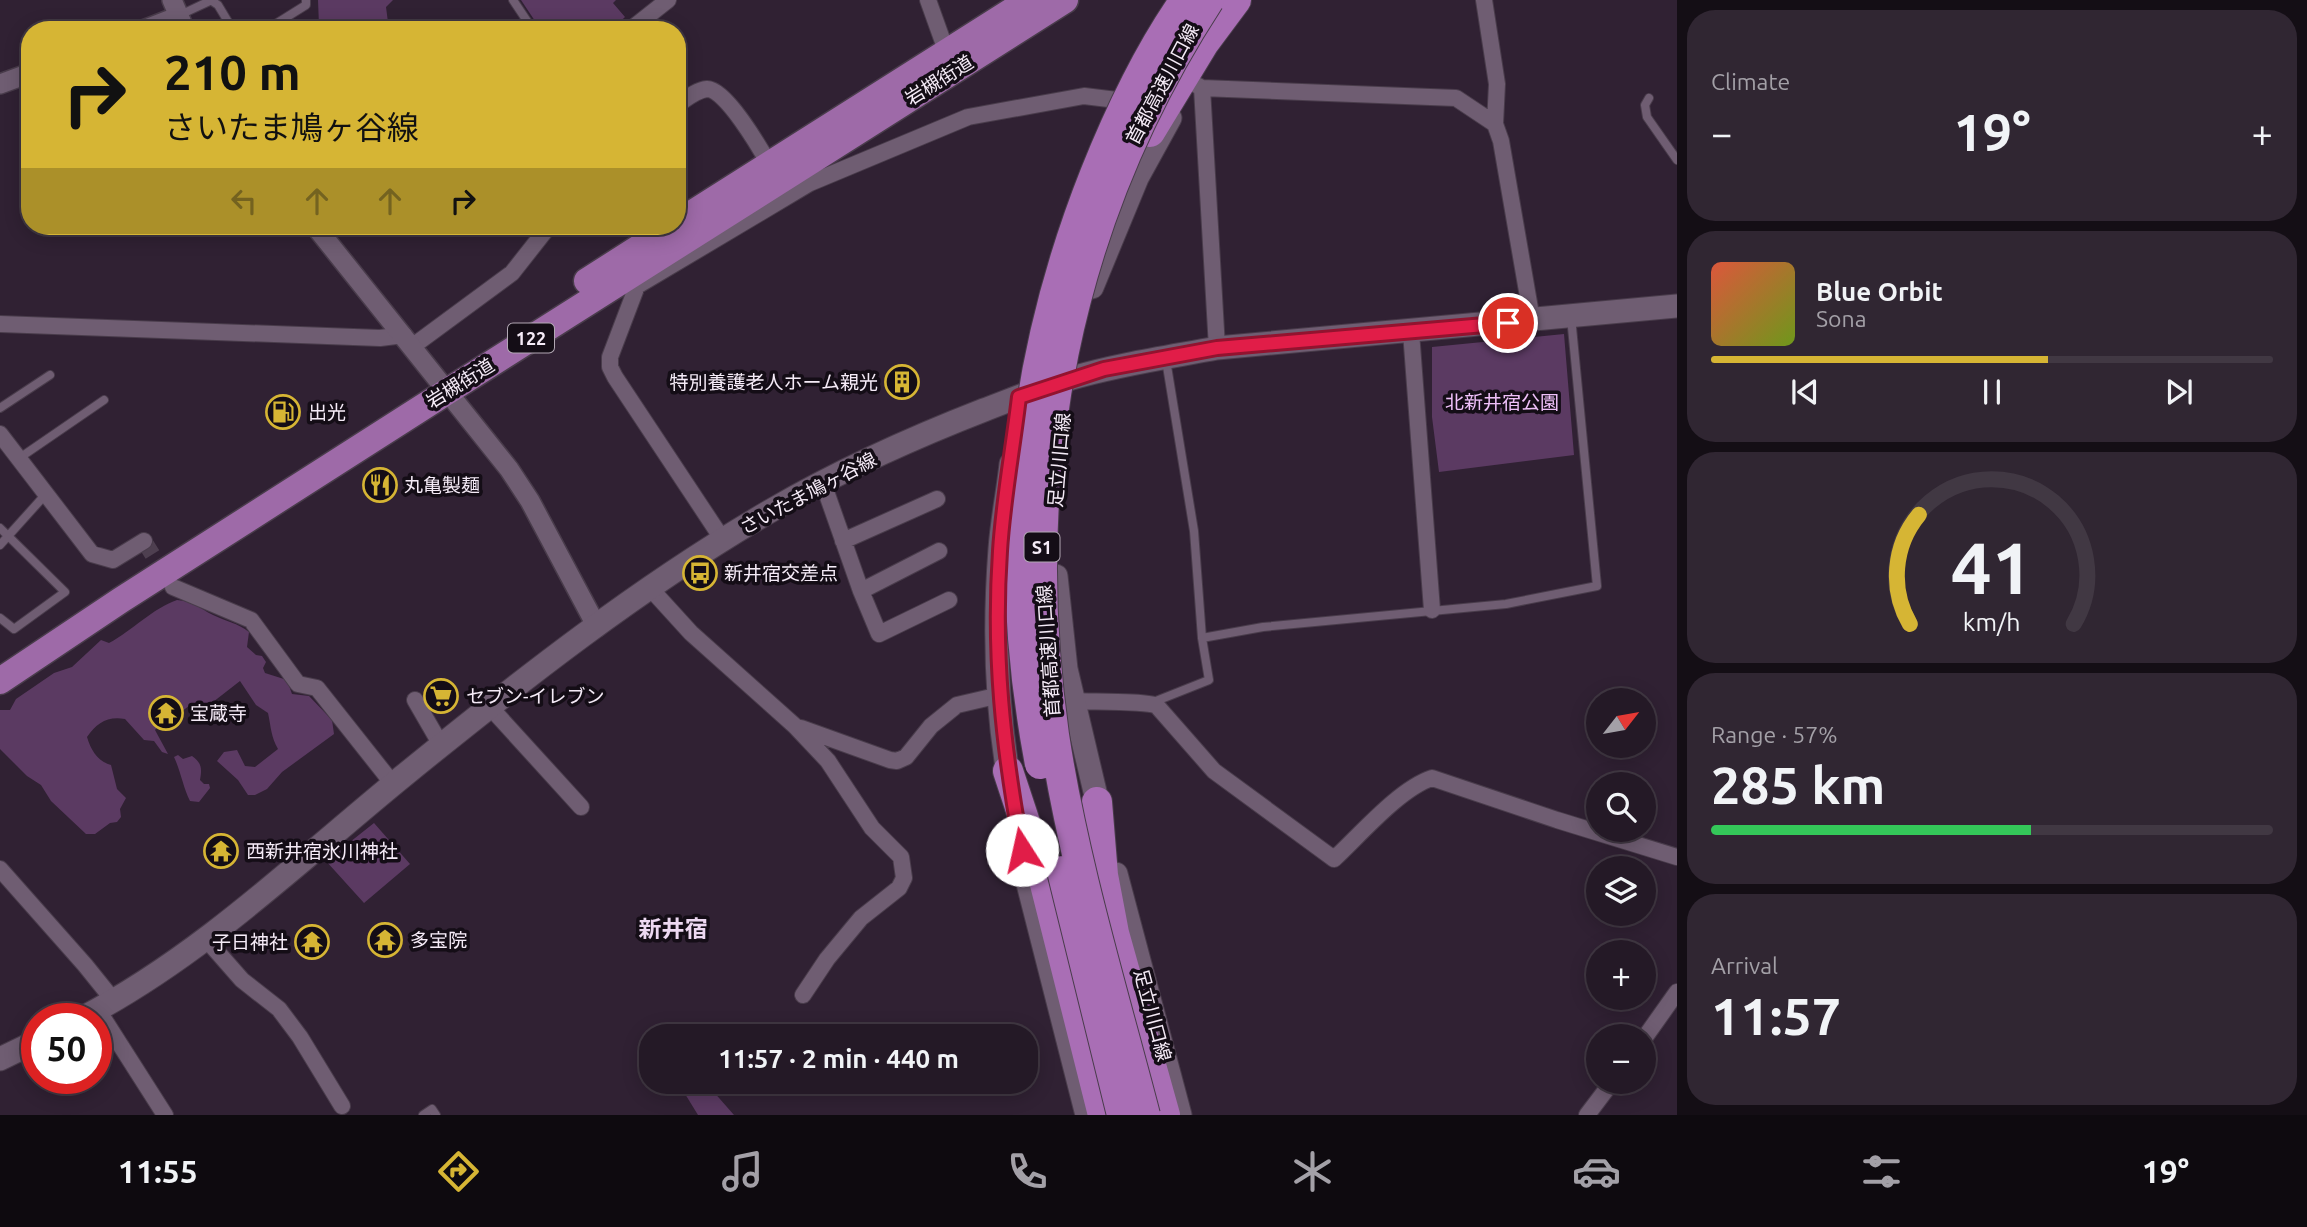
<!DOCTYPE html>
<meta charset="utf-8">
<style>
:root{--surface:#241926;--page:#302632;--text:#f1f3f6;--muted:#a3a0a7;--line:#413843;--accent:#d6b534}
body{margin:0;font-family:Ubuntu,"Noto Sans JP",sans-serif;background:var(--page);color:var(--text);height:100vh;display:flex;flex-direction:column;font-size:26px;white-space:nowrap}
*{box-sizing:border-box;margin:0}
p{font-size:23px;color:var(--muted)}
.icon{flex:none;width:38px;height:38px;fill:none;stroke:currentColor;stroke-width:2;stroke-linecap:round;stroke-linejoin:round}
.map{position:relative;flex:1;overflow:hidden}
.panel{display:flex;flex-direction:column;gap:10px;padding:10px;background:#140e15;width:630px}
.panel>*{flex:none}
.top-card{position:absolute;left:21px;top:21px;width:665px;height:214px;border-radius:28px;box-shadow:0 4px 18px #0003,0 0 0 2px var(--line);background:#d6b534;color:#111;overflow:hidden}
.needle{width:46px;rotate:59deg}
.fabs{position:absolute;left:1586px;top:688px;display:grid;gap:14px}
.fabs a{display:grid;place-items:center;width:70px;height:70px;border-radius:50%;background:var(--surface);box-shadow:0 4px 18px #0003,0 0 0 2px var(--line);font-size:35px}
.speed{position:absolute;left:21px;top:1003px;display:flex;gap:14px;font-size:35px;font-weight:700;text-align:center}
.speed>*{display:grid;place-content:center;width:91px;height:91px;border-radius:50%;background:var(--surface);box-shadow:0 4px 18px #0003,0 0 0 2px var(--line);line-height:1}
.speed .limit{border:10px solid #d22;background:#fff;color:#111}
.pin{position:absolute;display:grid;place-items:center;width:60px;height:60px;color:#fff;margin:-30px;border:4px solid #fff;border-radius:50%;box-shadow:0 2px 7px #0007}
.me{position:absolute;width:77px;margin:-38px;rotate:350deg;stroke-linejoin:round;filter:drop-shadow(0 0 5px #0008)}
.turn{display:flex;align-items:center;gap:24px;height:147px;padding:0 28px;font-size:32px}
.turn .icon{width:91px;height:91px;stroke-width:2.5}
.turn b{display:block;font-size:49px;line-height:60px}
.lanes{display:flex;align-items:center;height:66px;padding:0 28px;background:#0003;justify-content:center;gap:35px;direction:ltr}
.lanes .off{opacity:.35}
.big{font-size:52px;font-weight:700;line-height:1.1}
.panel .card{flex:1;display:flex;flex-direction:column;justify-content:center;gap:10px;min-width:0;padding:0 24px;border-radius:28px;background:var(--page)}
.panel .dial{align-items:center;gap:0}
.dial svg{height:182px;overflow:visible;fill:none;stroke:var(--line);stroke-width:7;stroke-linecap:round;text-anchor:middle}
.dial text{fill:var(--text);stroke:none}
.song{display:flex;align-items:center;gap:21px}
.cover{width:84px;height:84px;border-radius:10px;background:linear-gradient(135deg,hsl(10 70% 55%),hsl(80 70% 35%))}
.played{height:7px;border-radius:4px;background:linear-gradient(90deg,var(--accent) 60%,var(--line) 60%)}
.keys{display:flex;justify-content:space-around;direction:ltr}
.heat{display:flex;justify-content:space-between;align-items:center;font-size:38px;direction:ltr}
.charge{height:10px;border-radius:5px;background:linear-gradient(90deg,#34c759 57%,var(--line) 0)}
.trip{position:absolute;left:639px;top:1024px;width:399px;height:70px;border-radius:28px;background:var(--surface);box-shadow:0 4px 18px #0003,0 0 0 2px var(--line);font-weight:700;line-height:70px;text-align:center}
.menu{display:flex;height:112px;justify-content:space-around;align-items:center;background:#0e0a0f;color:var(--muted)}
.menu .icon{width:49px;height:49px}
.menu .current{color:var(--accent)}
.menu b{font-size:32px;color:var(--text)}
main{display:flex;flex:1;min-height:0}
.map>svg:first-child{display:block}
</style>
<main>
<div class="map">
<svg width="1677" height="1115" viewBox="0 0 1677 1115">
<rect width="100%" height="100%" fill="#302133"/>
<path fill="#5b3a62" d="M318,0H393L386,7L389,30H322L319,26Z
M521,0H616L613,3L625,17L611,30H541Z
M1564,334L1574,455L1439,472L1432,417V347Z
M177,600C193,601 199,608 213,615C225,621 238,623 249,632L247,647L256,655L262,656L266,662L263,668L265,673L287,680L292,694L309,696L332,720L334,734L282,772L267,789L255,795H248L238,780L217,761L224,752L237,750L245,766L255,767L278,749C271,737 271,727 268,713L256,705L240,681L204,709V718L199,717L189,706L170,720L162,721L155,730L168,754L162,752L154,741L144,740L125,719C107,716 97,723 87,737C91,750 97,761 111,765L117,789L126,798L120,809L121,817L117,822L110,823L95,834H86L51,801L41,785L27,776L0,749V710H10L16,699L54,673L72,667L101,640L109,643C132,631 153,608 177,600Z
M178,755L183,759L192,756C202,763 202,769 200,780L204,784H209L210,788L199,802L190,801C183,787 181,772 174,757Z
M374,823L410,864L364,903L326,861Z
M692,1082H705L734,1115H698L682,1089Z"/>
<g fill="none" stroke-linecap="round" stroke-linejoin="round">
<path stroke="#4e3f50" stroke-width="16" stroke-dasharray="16 8" stroke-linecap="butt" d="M144,541L167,578"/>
<g stroke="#493c4b" stroke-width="10">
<path id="service" d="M513,0L533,30
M212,1L218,5L233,30
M180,15L212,0
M266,30L306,5V0
M1649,98L1645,105L1647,117L1677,160
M0,408L50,375
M18,459L104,400
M0,528L65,592L14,629L0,618
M0,545L45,495
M1202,638L1263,627L1506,604L1597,586L1571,317
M1151,703L1209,680L1202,638L1194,531L1166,360
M423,1115L432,1109L436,1115"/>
</g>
<g stroke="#493c4b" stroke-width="18">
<path id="minor" d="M928,0L947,53
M1484,0L1497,84L1495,124
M630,30L668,0
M1189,81L1202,88L1456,98L1495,124L1501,141L1532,320
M1202,88L1217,348
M677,105C686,99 696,90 707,89C725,88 760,148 769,164
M810,183L968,117L1084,96L1117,100
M0,324L380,338L404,335
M1411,332L1432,610
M413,346L512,273L549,226
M0,434L92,554L113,560L144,541
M823,483L861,591L879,634L949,600
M723,540L615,377L610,367V357L637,286L810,183L801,166
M843,541L937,499
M173,587L251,620L298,684L317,688L393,784
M650,588L691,633L795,726L828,761L872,828L901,857L904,878L899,888L861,918L827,959L803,995
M861,591L939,551
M415,700L441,745
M1075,701C1090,702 1148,701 1157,706L1214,771L1334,859C1360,835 1399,789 1432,778L1557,820L1677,857
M490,707L581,807
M801,728L890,760L897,761L906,757L931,726L957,705L1000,695
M0,869L85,965L114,1001
M206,939L242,980L279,1009L300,1037L342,1106
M98,1010L165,1115
M1643,1040L1677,992
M1587,1115L1612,1082"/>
</g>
<g stroke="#493c4b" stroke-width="22">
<path id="tertiary" d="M172,0L185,30
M143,30L179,16
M0,84L30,73
M315,226L509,469L530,501L597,627"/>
</g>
<g stroke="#493c4b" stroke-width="25">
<path id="secondary" d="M1092,287L1137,178L1170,118
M1056,576L1066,669L1101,817
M1010,785C996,708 994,627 1000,549C1002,520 1008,492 1011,464
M1020,839L1026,876L1087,1115
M1116,874L1180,1115
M82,1018C201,956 299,861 402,777C520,681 641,586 772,510C839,471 912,438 984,410C1013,399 1042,387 1072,378C1120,364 1169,357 1217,348L1677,306
M0,1059L37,1041"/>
</g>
<g stroke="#493c4b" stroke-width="29">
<path id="trunk" d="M677,223L1029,0
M587,281L673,226
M0,681L121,600L448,391L1065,0"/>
</g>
<g stroke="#493c4b" stroke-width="32">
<path id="motorway" d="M1150,132L1204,43L1236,0
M1008,771L1044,880L1103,1115
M1097,802L1103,875L1114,933L1165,1115"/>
</g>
<use href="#service" stroke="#6f5d72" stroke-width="8"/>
<use href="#minor" stroke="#6f5d72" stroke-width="16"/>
<use href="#tertiary" stroke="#6f5d72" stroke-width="19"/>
<use href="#secondary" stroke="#6f5d72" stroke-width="23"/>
<use href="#trunk" stroke="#9e6aa8" stroke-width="26"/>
<use href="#motorway" stroke="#a96eb5" stroke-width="30"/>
<g stroke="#493c4b" stroke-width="32" stroke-linecap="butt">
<path id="motorway-bridge" d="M1040,764C1001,560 1018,368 1095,174C1119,114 1147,54 1185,0
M1062,871L1122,1115
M1145,1115C1113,992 1073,861 1054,735C1017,475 1065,221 1209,0"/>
</g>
<use href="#motorway-bridge" stroke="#a96eb5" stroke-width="30"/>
</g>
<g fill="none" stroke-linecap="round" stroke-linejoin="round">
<g stroke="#92132f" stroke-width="18">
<path id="route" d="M1022,850C1003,748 993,655 1000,551C1003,501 1013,448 1019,397L1104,369L1217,348L1508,323"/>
</g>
<use href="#route" stroke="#e11d48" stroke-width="12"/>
</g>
<defs>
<g id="building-ring" transform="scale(1.75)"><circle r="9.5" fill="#140d16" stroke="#d6b534" stroke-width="1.5"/><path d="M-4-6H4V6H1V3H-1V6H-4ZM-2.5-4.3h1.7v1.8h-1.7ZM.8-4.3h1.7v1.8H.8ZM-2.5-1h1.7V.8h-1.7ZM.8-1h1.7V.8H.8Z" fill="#d6b534"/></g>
<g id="fuel-ring" transform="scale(1.75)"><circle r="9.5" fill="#140d16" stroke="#d6b534" stroke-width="1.5"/><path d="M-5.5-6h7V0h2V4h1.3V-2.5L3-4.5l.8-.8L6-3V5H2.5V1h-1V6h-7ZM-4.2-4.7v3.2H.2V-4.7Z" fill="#d6b534"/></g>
<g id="restaurant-ring" transform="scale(1.75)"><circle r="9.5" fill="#140d16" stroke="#d6b534" stroke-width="1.5"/><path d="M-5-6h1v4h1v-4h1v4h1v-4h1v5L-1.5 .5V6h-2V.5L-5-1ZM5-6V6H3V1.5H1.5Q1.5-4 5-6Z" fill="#d6b534"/></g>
<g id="bus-ring" transform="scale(1.75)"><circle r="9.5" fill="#140d16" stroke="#d6b534" stroke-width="1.5"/><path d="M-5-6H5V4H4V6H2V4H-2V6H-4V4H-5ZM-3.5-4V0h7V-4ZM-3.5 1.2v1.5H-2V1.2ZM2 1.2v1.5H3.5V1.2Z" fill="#d6b534"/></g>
<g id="supermarket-ring" transform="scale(1.75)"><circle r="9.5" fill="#140d16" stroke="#d6b534" stroke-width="1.5"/><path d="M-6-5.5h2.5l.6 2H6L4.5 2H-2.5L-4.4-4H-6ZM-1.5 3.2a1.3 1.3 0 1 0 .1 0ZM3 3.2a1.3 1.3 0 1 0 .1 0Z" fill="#d6b534"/></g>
<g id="temple-ring" transform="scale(1.75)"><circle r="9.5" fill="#140d16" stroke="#d6b534" stroke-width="1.5"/><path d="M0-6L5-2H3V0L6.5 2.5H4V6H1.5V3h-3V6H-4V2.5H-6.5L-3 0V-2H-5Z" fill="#d6b534"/></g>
</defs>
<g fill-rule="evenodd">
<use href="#building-ring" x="902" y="382"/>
<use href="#fuel-ring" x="283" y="412"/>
<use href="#restaurant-ring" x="380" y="485"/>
<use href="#bus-ring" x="700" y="573"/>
<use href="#supermarket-ring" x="441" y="696"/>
<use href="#temple-ring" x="166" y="713"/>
<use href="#temple-ring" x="221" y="851"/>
<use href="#temple-ring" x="385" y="940"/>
<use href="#temple-ring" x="312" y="942"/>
</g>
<g text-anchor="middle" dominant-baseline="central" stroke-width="7" stroke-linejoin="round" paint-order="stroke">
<g fill="#140d16" stroke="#b2a8b4" stroke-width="2">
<rect x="508" y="323.5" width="46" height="29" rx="5"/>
<rect x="1024.5" y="532.5" width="35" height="29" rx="5"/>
</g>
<g font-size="18" font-weight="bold" fill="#f5ebf7">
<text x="531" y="338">122</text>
<text x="1042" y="547">S1</text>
</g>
<g font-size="19" fill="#f5ebf7" stroke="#140d16">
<text transform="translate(939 80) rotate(-32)">岩槻街道</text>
<text transform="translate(1162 84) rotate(-62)">首都高速川口線</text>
<text transform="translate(460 383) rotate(-32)">岩槻街道</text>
<text transform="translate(1059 460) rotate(-85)">足立川口線</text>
<text transform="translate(808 493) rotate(-28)">さいたま鳩ヶ谷線</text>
<text transform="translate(1048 651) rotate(-94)">首都高速川口線</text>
<text transform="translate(1153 1015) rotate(75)">足立川口線</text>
</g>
<g font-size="19" fill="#f5ebf7" stroke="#140d16" text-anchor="start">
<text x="878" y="382" text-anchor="end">特別養護老人ホーム親光</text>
<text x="308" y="412">出光</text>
<text x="404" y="485">丸亀製麺</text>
<text x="724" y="573">新井宿交差点</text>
<text x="466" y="696">セブン-イレブン</text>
<text x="190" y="713">宝蔵寺</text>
<text x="246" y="851">西新井宿氷川神社</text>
<text x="410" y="940">多宝院</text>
<text x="288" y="942" text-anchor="end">子日神社</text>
</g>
<g font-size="19" fill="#efc0f9" stroke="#140d16">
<text x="1502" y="402">北新井宿公園</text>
</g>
<g font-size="23" font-weight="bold" fill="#edd8f1" stroke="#140d16">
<text x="673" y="928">新井宿</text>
</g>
</g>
</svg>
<div class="fabs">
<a><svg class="needle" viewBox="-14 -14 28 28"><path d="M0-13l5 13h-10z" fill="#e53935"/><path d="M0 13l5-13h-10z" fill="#a3a0a7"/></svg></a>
<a><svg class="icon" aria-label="search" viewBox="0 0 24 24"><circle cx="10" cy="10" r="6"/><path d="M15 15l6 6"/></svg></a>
<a><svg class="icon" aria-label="layers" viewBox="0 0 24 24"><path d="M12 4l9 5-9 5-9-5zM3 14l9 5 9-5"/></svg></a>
<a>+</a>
<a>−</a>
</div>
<div class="speed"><div class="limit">50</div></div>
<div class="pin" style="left:1508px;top:323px;background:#d93025"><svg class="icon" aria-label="arrive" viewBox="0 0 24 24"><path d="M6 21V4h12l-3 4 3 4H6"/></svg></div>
<svg class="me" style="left:1022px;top:850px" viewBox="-20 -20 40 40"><circle r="19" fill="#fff"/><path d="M0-13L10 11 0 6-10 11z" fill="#e11d48"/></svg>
<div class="trip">11:57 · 2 min · 440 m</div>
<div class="top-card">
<div class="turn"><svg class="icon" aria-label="right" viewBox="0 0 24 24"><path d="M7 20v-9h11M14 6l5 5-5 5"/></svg><div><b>210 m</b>さいたま鳩ヶ谷線</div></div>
<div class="lanes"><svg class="icon off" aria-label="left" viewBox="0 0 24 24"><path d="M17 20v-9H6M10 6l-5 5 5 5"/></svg><svg class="icon off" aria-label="ahead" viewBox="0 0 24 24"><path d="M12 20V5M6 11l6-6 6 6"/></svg><svg class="icon off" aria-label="ahead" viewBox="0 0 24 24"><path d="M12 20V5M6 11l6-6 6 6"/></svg><svg class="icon" aria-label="right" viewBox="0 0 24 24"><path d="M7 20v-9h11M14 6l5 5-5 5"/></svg></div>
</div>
</div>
<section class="panel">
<div class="card"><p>Climate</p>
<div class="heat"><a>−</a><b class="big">19°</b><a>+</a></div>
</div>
<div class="card">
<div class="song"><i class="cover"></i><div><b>Blue Orbit</b><p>Sona</p></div></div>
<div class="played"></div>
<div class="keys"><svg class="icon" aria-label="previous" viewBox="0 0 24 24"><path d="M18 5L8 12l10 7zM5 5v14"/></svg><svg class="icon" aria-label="pause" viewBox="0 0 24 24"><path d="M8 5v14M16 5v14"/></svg><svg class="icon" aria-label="next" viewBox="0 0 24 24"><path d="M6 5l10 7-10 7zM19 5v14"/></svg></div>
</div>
<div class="card dial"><svg viewBox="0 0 100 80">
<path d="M14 69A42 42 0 1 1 86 69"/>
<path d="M14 69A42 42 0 0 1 18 21" stroke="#d6b534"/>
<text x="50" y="56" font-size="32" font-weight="700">41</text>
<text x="50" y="72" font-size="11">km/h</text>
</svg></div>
<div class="card"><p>Range · 57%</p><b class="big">285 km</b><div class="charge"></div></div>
<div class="card"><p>Arrival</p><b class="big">11:57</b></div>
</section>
</main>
<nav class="menu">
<b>11:55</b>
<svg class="icon current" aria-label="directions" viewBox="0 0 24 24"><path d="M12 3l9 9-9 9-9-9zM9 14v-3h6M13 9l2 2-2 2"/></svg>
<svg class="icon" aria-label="music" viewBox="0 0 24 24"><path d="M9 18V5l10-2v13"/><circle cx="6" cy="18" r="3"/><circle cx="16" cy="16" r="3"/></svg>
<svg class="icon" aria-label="phone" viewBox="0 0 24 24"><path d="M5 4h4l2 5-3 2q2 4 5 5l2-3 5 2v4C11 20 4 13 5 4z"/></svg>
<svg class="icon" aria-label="climate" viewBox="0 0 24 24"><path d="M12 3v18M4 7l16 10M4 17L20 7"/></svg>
<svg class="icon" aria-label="car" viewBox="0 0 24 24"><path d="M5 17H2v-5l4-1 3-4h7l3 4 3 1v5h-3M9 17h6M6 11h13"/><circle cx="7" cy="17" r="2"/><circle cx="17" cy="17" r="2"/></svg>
<svg class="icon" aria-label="filters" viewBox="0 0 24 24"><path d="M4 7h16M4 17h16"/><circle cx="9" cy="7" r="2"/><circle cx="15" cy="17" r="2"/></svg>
<b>19°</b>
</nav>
